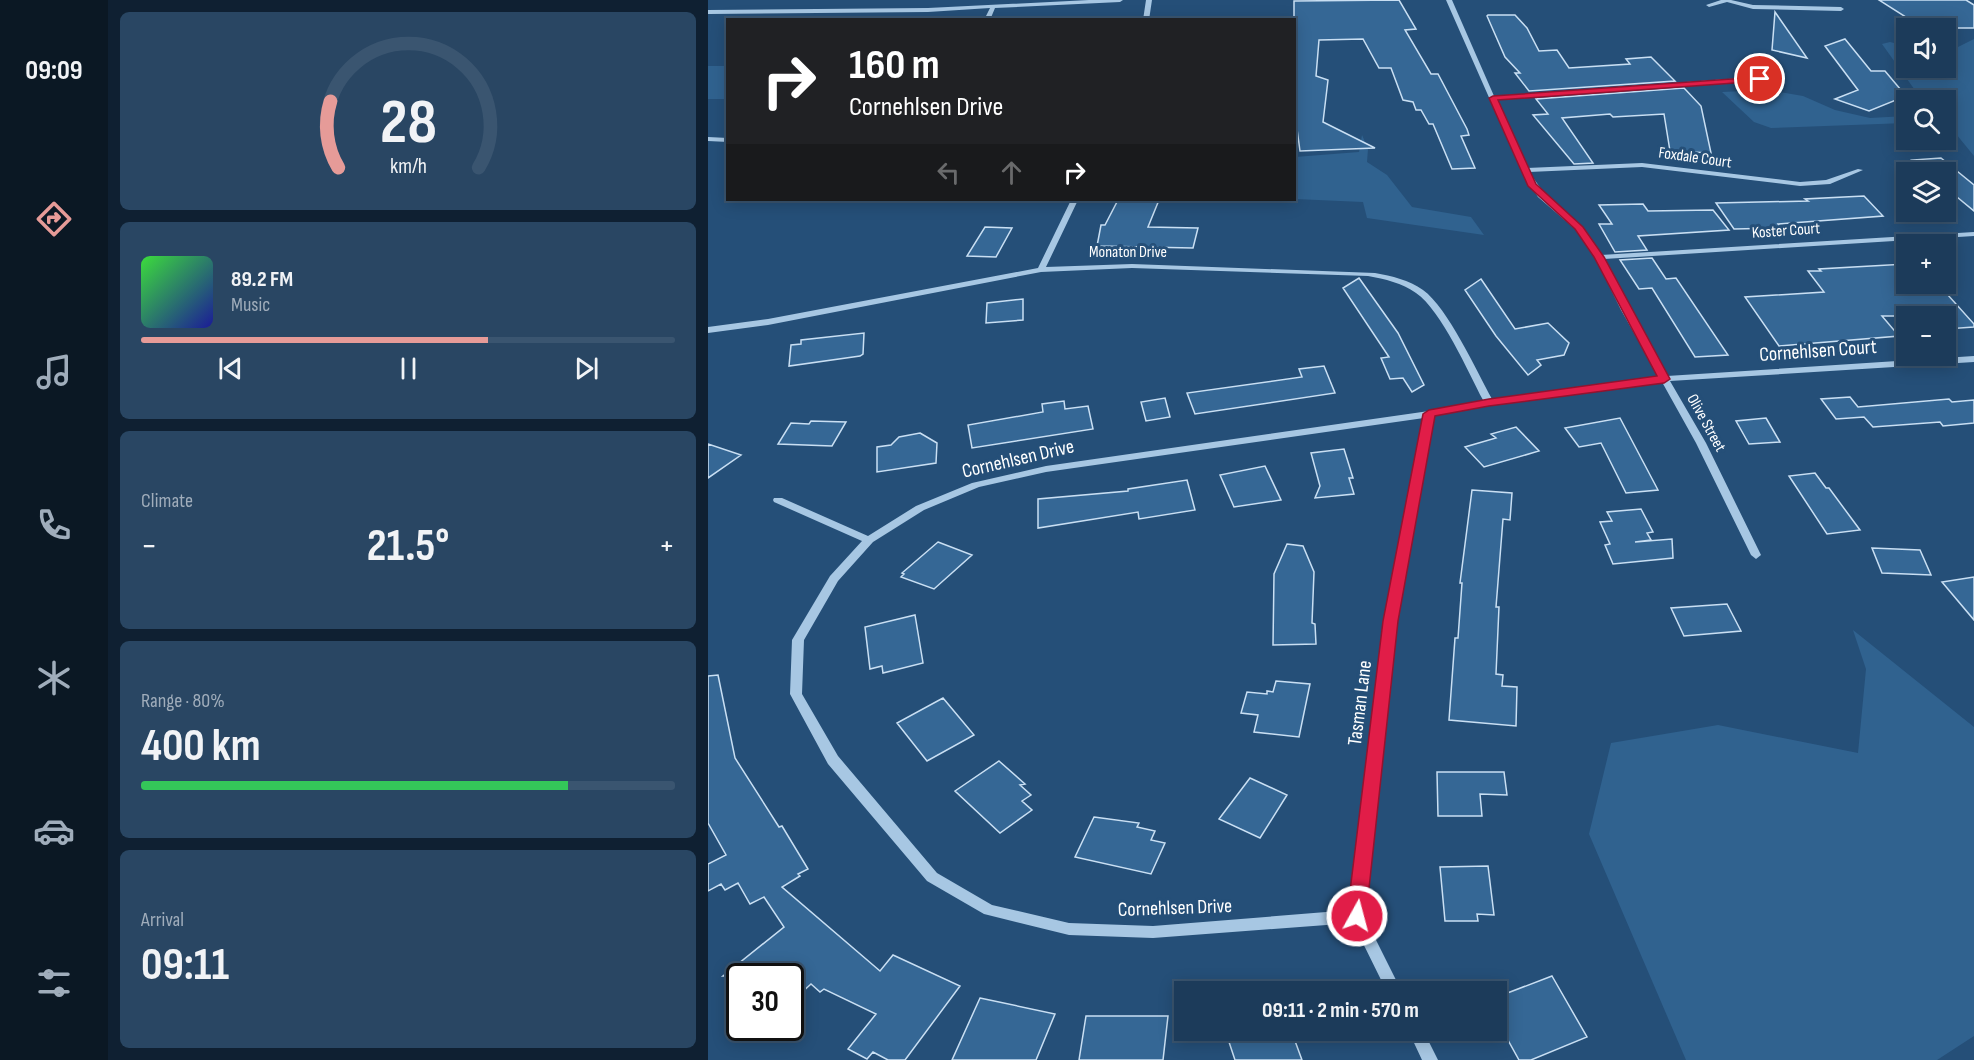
<!DOCTYPE html>
<meta charset="utf-8">
<style>
:root{--surface:#1c3b5a;--page:#294663;--text:#f1f3f6;--muted:#a0adbb;--line:#3a5570;--accent:#e69b98}
body{margin:0;font-family:"Sofia Sans Condensed",sans-serif;background:var(--page);color:var(--text);height:100vh;display:flex;flex-direction:column;font-size:22px;white-space:nowrap}
*{box-sizing:border-box;margin:0}
p{font-size:20px;color:var(--muted)}
.icon{flex:none;width:33px;height:33px;fill:none;stroke:currentColor;stroke-width:2;stroke-linecap:round;stroke-linejoin:round}
.map{position:relative;flex:1;overflow:hidden}
.details{display:flex;flex-direction:column;gap:12px;padding:12px;background:#0f2032;width:600px}
.details>*{flex:none}
.banner{position:absolute;left:18px;top:18px;width:570px;height:183px;border-radius:0px;box-shadow:0 3px 15px #0003,0 0 0 2px var(--line);background:#202124;color:#fff;overflow:hidden}
.fabs{position:absolute;left:1188px;top:18px;display:grid;gap:12px}
.fabs a{display:grid;place-items:center;width:60px;height:60px;border-radius:0px;background:var(--surface);box-shadow:0 3px 15px #0003,0 0 0 2px var(--line);font-size:30px}
.speed{position:absolute;left:18px;top:963px;display:flex;gap:12px;font-size:30px;font-weight:700;text-align:center}
.speed>*{display:grid;place-content:center;width:78px;height:78px;border-radius:50%;background:var(--surface);box-shadow:0 3px 15px #0003,0 0 0 2px var(--line);line-height:1}
.speed .limit{border:3px solid #111;border-radius:9px;background:#fff;color:#111}
.pin{position:absolute;display:grid;place-items:center;width:51px;height:51px;color:#fff;margin:-26px;border:3px solid #fff;border-radius:50%;box-shadow:0 2px 6px #0007}
.me{position:absolute;width:66px;margin:-33px;rotate:7deg;stroke-linejoin:round;filter:drop-shadow(0 0 4px #0008)}
.turn{display:flex;align-items:center;gap:21px;height:126px;padding:0 24px;font-size:27px}
.turn .icon{width:78px;height:78px;stroke-width:2.5}
.turn b{display:block;font-size:42px;line-height:51px}
.lanes{display:flex;align-items:center;height:57px;padding:0 24px;background:#0003;justify-content:center;gap:30px;direction:ltr}
.lanes .off{opacity:.35}
.big{font-size:45px;font-weight:700;line-height:1.1}
.details .widget{flex:1;display:flex;flex-direction:column;justify-content:center;gap:9px;min-width:0;padding:0 21px;border-radius:9px;background:var(--page)}
.details .dial{align-items:center;gap:0}
.dial svg{height:156px;overflow:visible;fill:none;stroke:var(--line);stroke-width:7;stroke-linecap:round;text-anchor:middle}
.dial text{fill:var(--text);stroke:none}
.song{display:flex;align-items:center;gap:18px}
.cover{width:72px;height:72px;border-radius:9px;background:linear-gradient(135deg,hsl(120 70% 55%),hsl(240 70% 35%))}
.played{height:6px;border-radius:3px;background:linear-gradient(90deg,var(--accent) 65%,var(--line) 65%)}
.keys{display:flex;justify-content:space-around;direction:ltr}
.heat{display:flex;justify-content:space-between;align-items:center;font-size:33px;direction:ltr}
.charge{height:9px;border-radius:4px;background:linear-gradient(90deg,#34c759 80%,var(--line) 0)}
.trip{position:absolute;left:466px;top:981px;width:333px;height:60px;border-radius:0px;background:var(--surface);box-shadow:0 3px 15px #0003,0 0 0 2px var(--line);font-weight:700;line-height:60px;text-align:center}
main{display:flex;flex:1;min-height:0}
.tabs{display:flex;flex-direction:column;width:108px;justify-content:space-around;align-items:center;background:#0b1824;color:var(--muted)}
.tabs .icon{width:42px;height:42px}
.tabs .active{color:var(--accent)}
.tabs b{font-size:27px;color:var(--text)}
.map>svg:first-child{display:block}
</style>
<main>
<nav class="tabs">
<b>09:09</b>
<svg class="icon active" aria-label="directions" viewBox="0 0 24 24"><path d="M12 3l9 9-9 9-9-9zM9 14v-3h6M13 9l2 2-2 2"/></svg>
<svg class="icon" aria-label="music" viewBox="0 0 24 24"><path d="M9 18V5l10-2v13"/><circle cx="6" cy="18" r="3"/><circle cx="16" cy="16" r="3"/></svg>
<svg class="icon" aria-label="phone" viewBox="0 0 24 24"><path d="M5 4h4l2 5-3 2q2 4 5 5l2-3 5 2v4C11 20 4 13 5 4z"/></svg>
<svg class="icon" aria-label="climate" viewBox="0 0 24 24"><path d="M12 3v18M4 7l16 10M4 17L20 7"/></svg>
<svg class="icon" aria-label="car" viewBox="0 0 24 24"><path d="M5 17H2v-5l4-1 3-4h7l3 4 3 1v5h-3M9 17h6M6 11h13"/><circle cx="7" cy="17" r="2"/><circle cx="17" cy="17" r="2"/></svg>
<svg class="icon" aria-label="filters" viewBox="0 0 24 24"><path d="M4 7h16M4 17h16"/><circle cx="9" cy="7" r="2"/><circle cx="15" cy="17" r="2"/></svg>
</nav>
<section class="details">
<div class="widget dial"><svg viewBox="0 0 100 80">
<path d="M14 69A42 42 0 1 1 86 69"/>
<path d="M14 69A42 42 0 0 1 10 35" stroke="#e69b98"/>
<text x="50" y="56" font-size="32" font-weight="700">28</text>
<text x="50" y="72" font-size="11">km/h</text>
</svg></div>
<div class="widget">
<div class="song"><i class="cover"></i><div><b>89.2 FM</b><p>Music</p></div></div>
<div class="played"></div>
<div class="keys"><svg class="icon" aria-label="previous" viewBox="0 0 24 24"><path d="M18 5L8 12l10 7zM5 5v14"/></svg><svg class="icon" aria-label="pause" viewBox="0 0 24 24"><path d="M8 5v14M16 5v14"/></svg><svg class="icon" aria-label="next" viewBox="0 0 24 24"><path d="M6 5l10 7-10 7zM19 5v14"/></svg></div>
</div>
<div class="widget"><p>Climate</p>
<div class="heat"><a>−</a><b class="big">21.5°</b><a>+</a></div>
</div>
<div class="widget"><p>Range · 80%</p><b class="big">400 km</b><div class="charge"></div></div>
<div class="widget"><p>Arrival</p><b class="big">09:11</b></div>
</section>
<div class="map">
<svg width="1266" height="1060" viewBox="0 0 1266 1060">
<rect width="100%" height="100%" fill="#254f78"/>
<path fill="#30628f" d="M1266,39V156L1244,129L1238,127V100H1214L1174,44L1182,42L1198,46V68H1238V50H1244Z
M0,66H19V99H0Z
M1059,90L1095,96L1127,110L1162,118L1198,116V123L1063,128L1046,122L1014,92Z
M654,135L660,149L659,162L679,175L704,207L763,217L776,235L659,218L655,202L587,199V157L651,152Z
M1145,630L1266,727V1036L1229,1060H978L881,834L903,743L1010,725L1150,753L1158,669Z"/>
<path fill="#356795" stroke="#c9dff3" stroke-width="1.5" d="M691,0L708,29L697,30L723,74H730L759,129L761,135L753,136L767,168L744,169L725,124H721L713,110H708L705,102L695,100L683,68H671L655,39L611,40L608,76L620,80L615,122L667,148L592,151L589,129L586,130V1Z
M1171,0H1258L1266,5V28H1215Z
M1067,12L1099,58L1064,50Z
M780,15H807L819,28L831,51L849,50L861,68L922,64L918,59L943,57L967,81L821,91L807,73H812L797,57L779,16Z
M1137,39L1163,71H1177L1198,96L1161,111L1127,99L1150,90L1117,46Z
M976,88L993,106L1003,153L962,151L956,114L905,117L902,114L854,118L885,163L866,164L825,115L840,114L828,99Z
M1233,158L1266,185V211L1238,188V172H1219L1204,160Z
M1156,196L1175,216L1070,224L1073,228L1026,229L1008,203L1100,201L1097,199Z
M410,200H451L440,227L490,228L485,248L389,246L393,225H397Z
M935,204L940,211L1005,210L1021,230L930,236L939,250L907,252L891,224H904L891,205Z
M277,227L304,228L288,257L259,256Z
M944,258L958,279L968,278L1020,355L987,357L944,288L931,289L912,260Z
M1198,264V284H1230L1266,324V327L1238,329V316H1174L1191,336L1071,346L1037,297L1116,292L1100,271H1113L1111,269Z
M651,278L690,333L716,385L704,392L695,378L682,379L673,358L681,357L635,288Z
M773,279L807,329L840,323L861,343L856,355L829,360L833,365L820,375L788,336L757,290Z
M315,299V320L278,323L279,303Z
M156,333L155,354L152,356L81,366L83,345L93,344V340Z
M616,366L627,393L487,414L479,393L594,377L591,369Z
M1142,397L1150,407L1241,399L1244,402L1266,400V423L1235,426L1232,422L1165,427L1156,417L1128,419L1113,399Z
M457,398L462,417L438,421L433,402Z
M356,401L357,409L380,406L385,429L264,448L260,425L335,412L334,404Z
M912,418L950,490L918,493L893,443L871,447L857,428Z
M1058,418L1072,442L1041,444L1028,421Z
M103,421L138,422L124,446L70,444L83,423L101,424Z
M808,427L831,451L776,467L757,447L788,438L783,434Z
M212,433L229,443L228,463L169,472V447L183,445L191,437Z
M0,444L33,455L0,478Z
M636,449L645,478H641L646,494L607,498L612,486L603,453Z
M557,466L573,500L526,507L512,475Z
M1107,473L1118,488H1121L1152,530L1119,534L1081,476Z
M479,480L487,510L431,519L430,512L330,528V499L420,491V489Z
M764,490L804,493L802,520L795,519L788,607H791L788,674L795,675L794,686L809,687L808,726L741,720L747,638H750L754,583H752Z
M933,509L945,532L939,533L943,540L927,542L964,539L965,558L905,564L897,545L902,544L892,522L904,521L899,512Z
M230,542L264,555L226,589L193,577L196,574L194,573Z
M579,544L595,546L606,572L604,623L607,624L608,644L565,645L566,574Z
M1164,548L1212,550L1223,575L1174,573Z
M1266,577V620L1234,582Z
M1019,604L1033,631L976,636L963,608Z
M207,615L215,663L175,673L174,666L162,669L157,627Z
M10,675L27,758L71,827L74,826L100,869L90,874L92,876L74,887L172,971L185,955L252,986L197,1060H180L165,1052L159,1059L140,1049L168,1014L116,989L112,992L103,984L92,994L82,986V976H73L63,968L52,976H15L76,927L56,897L42,904L30,883L17,890L13,884L0,891V864L18,855L0,823V676Z
M568,681L602,684L591,737L546,732L550,715L533,713L539,692L559,694V691L565,692Z
M235,698L266,735L219,761L189,723Z
M291,761L317,784L312,785L323,795L314,801L324,810L292,833L247,791Z
M729,772H796L799,795L772,794L774,816H730Z
M542,778L579,795L552,838L511,819Z
M386,817L431,823L429,827L447,831L443,840L457,843L443,874L367,857Z
M780,866L786,915L769,914L770,921H737L732,867Z
M844,976L879,1037L823,1060H811L790,1022L799,1018L789,997Z
M272,998L347,1014L328,1060H244Z
M378,1016H460L455,1060H371Z
M517,1030H583L594,1060H527Z"/>
<g fill="none" stroke-linecap="round" stroke-linejoin="round">
<path fill="#a7c7e3" fill-rule="evenodd" d="M381,0H415L412,2L287,8L282,20H276L282,8L220,12L0,14V10L220,8Z
M438,0H444L441,20H435Z
M738,0H744L786,96L1074,75L1077,77L1074,79L788,100L819,168L934,163L1092,182L1118,180L1150,169L1155,170L1122,184L1092,186L934,167L821,172L836,193L873,225L893,255L1266,232V236L896,259L921,310L959,376L1266,356V362L962,381L998,443L1053,555L1048,559L1043,555L988,443L954,382L781,405L725,416L689,621L656,916L694,992H679L645,923L445,938L361,935L276,914L219,881L120,764L82,694L84,640L122,576L154,541L66,502L65,500L66,498H74L160,536L208,506L264,483L338,466L721,411L775,400C760,372 734,311 708,293C694,283 677,279 660,276L424,268L333,272L60,325L0,333V327L60,319L330,268L363,200H370L338,267L424,264L667,273C684,276 701,280 715,290C740,308 768,370 784,399L951,377L913,310L887,257L867,229L830,197L813,170ZM716,418L677,621L643,910L445,926L361,923L284,905L229,873L130,756L94,694L96,640L130,581L165,542L216,510L271,487L338,472Z
M1013,0H1023L1045,5L1133,7L1136,9L1133,11L1045,9L1019,2L1001,7L998,5Z
M0,137L20,138V142L0,141Z
M700,1030H715L730,1060H714Z"/>
</g>
<path fill="#e11d48" stroke="#92132f" stroke-width="1.5" d="M1052,77L1056,79L1054,81L790,100L828,184L875,227L896,257L962,379L956,383L781,406L727,416L690,621L658,916L655,921L649,924L642,921L639,916L675,621L715,414L721,410L781,399L949,376L886,257L867,229L820,186L781,98L785,96Z"/>
<g text-anchor="middle" dominant-baseline="central" stroke-width="6" stroke-linejoin="round" paint-order="stroke">
<g font-size="16" fill="#fff" stroke="#254f78">
<text transform="translate(987 158) rotate(8)">Foxdale Court</text>
<text transform="translate(1078 231) rotate(-4)">Koster Court</text>
<text x="420" y="252">Monaton Drive</text>
<text transform="translate(998 423) rotate(61)">Olive Street</text>
</g>
<g font-size="20" fill="#fff" stroke="#254f78">
<text transform="translate(1110 351) rotate(-4)">Cornehlsen Court</text>
<text transform="translate(310 459) rotate(-13)">Cornehlsen Drive</text>
<text transform="translate(652 703) rotate(-83)">Tasman Lane</text>
<text transform="translate(467 908) rotate(-2)">Cornehlsen Drive</text>
</g>
</g>
</svg>
<div class="fabs">
<a><svg class="icon" aria-label="sound" viewBox="0 0 24 24"><path d="M4 9h4l5-4v14l-5-4H4zM17 9q2 3 0 6"/></svg></a>
<a><svg class="icon" aria-label="search" viewBox="0 0 24 24"><circle cx="10" cy="10" r="6"/><path d="M15 15l6 6"/></svg></a>
<a><svg class="icon" aria-label="layers" viewBox="0 0 24 24"><path d="M12 4l9 5-9 5-9-5zM3 14l9 5 9-5"/></svg></a>
<a>+</a>
<a>−</a>
</div>
<div class="speed"><div class="limit">30</div></div>
<div class="pin" style="left:1052px;top:79px;background:#d93025"><svg class="icon" aria-label="arrive" viewBox="0 0 24 24"><path d="M6 21V4h12l-3 4 3 4H6"/></svg></div>
<svg class="me" style="left:649px;top:916px" viewBox="-20 -20 40 40"><circle r="17" fill="#e11d48" stroke="#fff" stroke-width="3"/><path d="M0-11L8 9 0 5-8 9z" fill="#fff"/></svg>
<div class="trip">09:11 · 2 min · 570 m</div>
<div class="banner">
<div class="turn"><svg class="icon" aria-label="right" viewBox="0 0 24 24"><path d="M7 20v-9h11M14 6l5 5-5 5"/></svg><div><b>160 m</b>Cornehlsen Drive</div></div>
<div class="lanes"><svg class="icon off" aria-label="left" viewBox="0 0 24 24"><path d="M17 20v-9H6M10 6l-5 5 5 5"/></svg><svg class="icon off" aria-label="ahead" viewBox="0 0 24 24"><path d="M12 20V5M6 11l6-6 6 6"/></svg><svg class="icon" aria-label="right" viewBox="0 0 24 24"><path d="M7 20v-9h11M14 6l5 5-5 5"/></svg></div>
</div>
</div>
</main>
